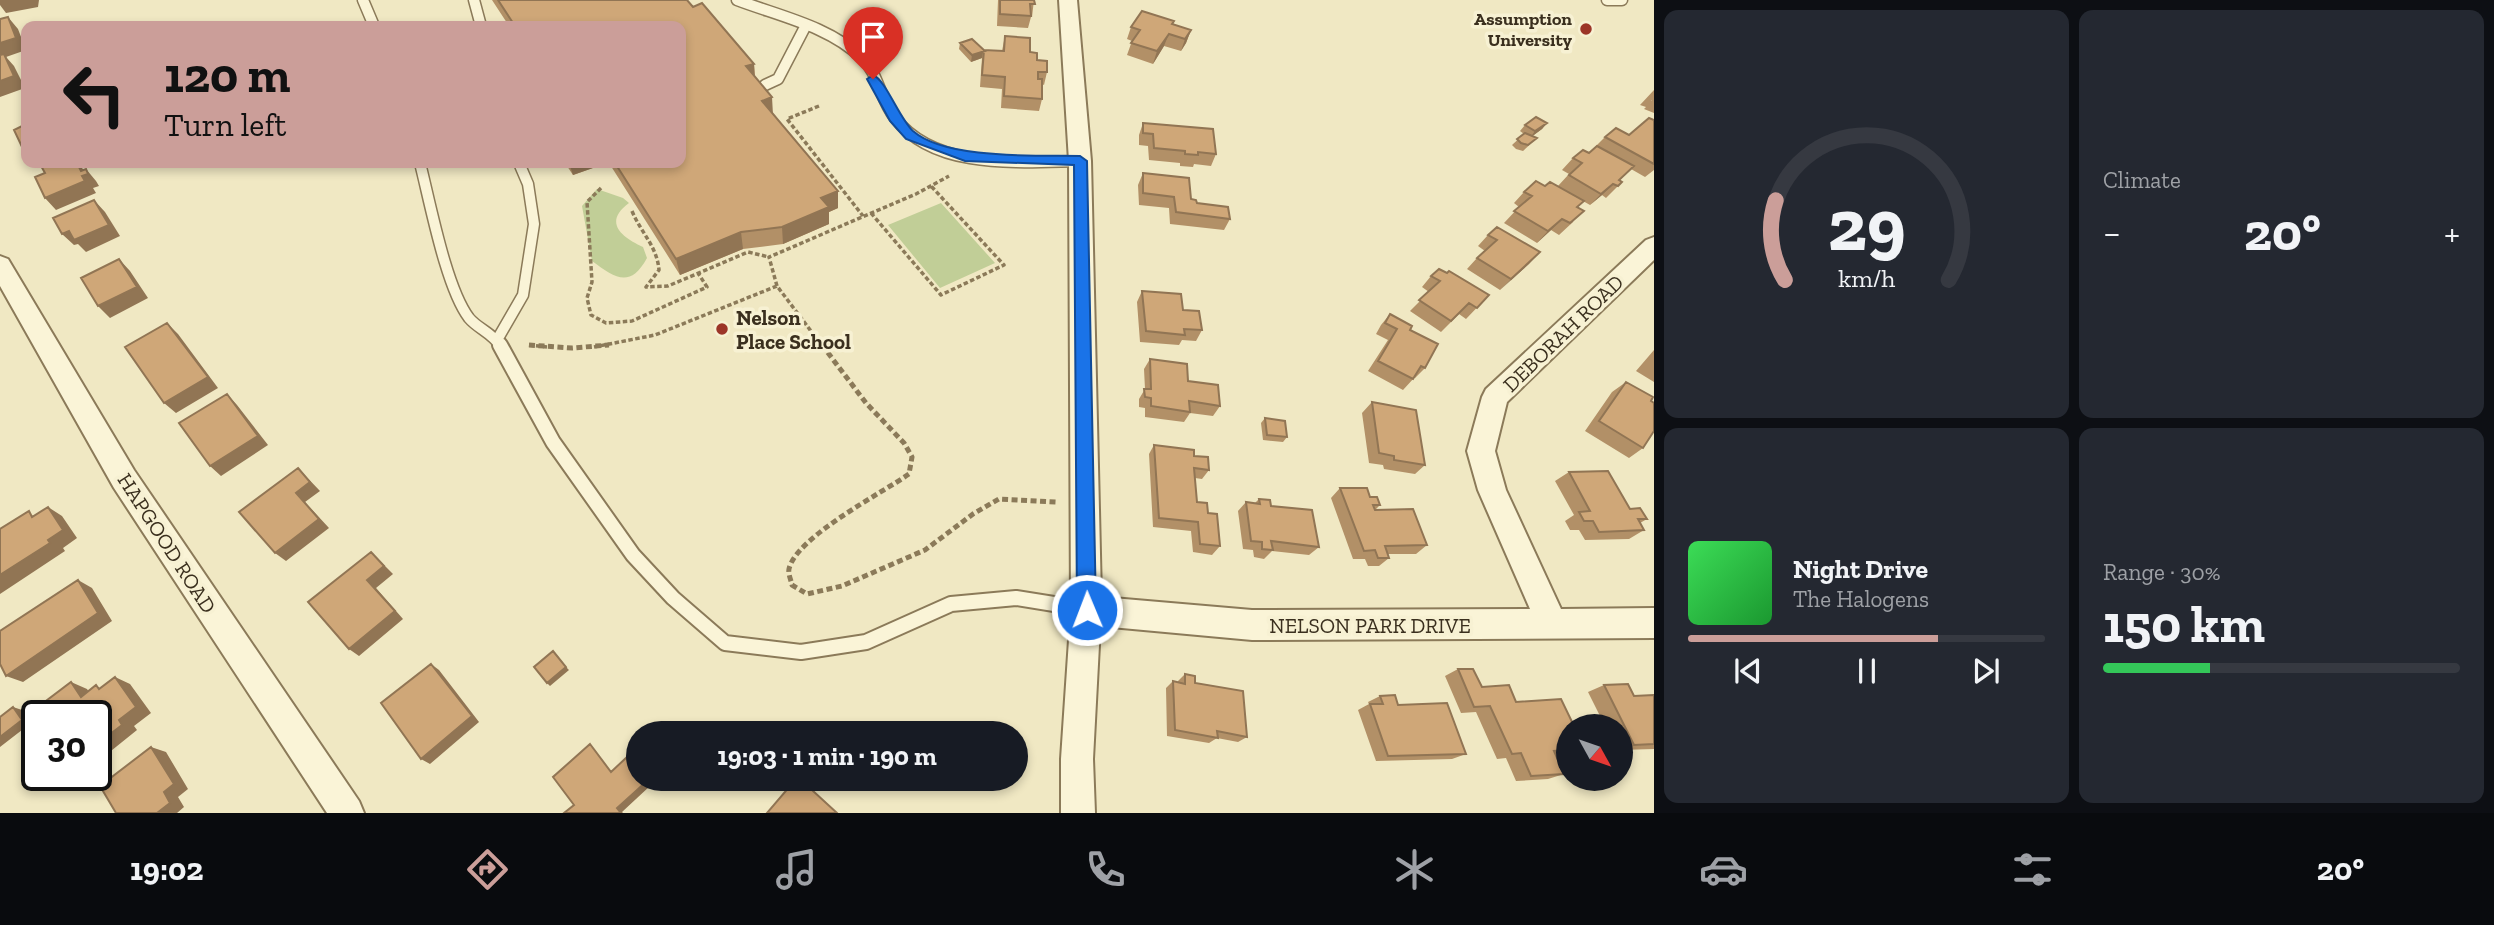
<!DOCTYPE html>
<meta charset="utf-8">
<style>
:root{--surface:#171b24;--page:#242831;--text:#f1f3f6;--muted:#9ea1a6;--line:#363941;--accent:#cb9e99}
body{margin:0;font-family:"Zilla Slab",serif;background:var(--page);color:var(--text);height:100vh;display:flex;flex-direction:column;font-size:26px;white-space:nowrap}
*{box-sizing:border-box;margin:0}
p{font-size:23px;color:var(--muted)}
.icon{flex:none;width:38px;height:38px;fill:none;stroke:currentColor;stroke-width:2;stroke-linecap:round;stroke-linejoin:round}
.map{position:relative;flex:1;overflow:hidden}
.details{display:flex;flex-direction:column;gap:10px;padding:10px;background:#0d0f14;width:840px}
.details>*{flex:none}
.top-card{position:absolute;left:21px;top:21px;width:665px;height:147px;border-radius:14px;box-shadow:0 4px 10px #0003;background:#cb9e99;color:#111;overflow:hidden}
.needle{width:46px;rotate:130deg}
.controls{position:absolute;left:1556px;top:714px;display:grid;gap:14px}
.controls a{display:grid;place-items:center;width:77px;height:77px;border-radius:50%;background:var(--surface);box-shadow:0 4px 10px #0003;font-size:35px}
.speed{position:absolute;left:21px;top:700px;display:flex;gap:14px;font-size:35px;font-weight:700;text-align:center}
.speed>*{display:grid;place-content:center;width:91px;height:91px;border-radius:50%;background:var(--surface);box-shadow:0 4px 10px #0003;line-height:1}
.speed .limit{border:4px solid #111;border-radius:10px;background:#fff;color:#111}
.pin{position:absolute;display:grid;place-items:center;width:60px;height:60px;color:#fff;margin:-72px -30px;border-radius:50% 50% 50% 0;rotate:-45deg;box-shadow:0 0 7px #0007}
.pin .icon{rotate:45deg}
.me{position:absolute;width:77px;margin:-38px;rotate:359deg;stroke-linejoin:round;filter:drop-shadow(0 0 5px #0008)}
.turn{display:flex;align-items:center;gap:24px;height:147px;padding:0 28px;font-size:32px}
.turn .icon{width:91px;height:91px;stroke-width:2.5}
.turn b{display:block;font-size:49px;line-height:60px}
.big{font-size:52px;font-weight:700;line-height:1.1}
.details .card{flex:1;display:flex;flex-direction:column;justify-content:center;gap:10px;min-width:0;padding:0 24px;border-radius:14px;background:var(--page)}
.details .dial{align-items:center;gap:0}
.dial svg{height:182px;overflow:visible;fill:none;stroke:var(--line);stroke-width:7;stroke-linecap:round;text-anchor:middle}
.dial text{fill:var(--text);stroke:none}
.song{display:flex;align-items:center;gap:21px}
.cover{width:84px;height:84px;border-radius:10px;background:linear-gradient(135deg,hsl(130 70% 55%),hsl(130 70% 35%))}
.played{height:7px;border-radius:4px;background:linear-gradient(90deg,var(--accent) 70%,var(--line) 70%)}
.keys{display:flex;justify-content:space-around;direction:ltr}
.heat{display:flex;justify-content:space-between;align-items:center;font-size:38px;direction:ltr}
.charge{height:10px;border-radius:5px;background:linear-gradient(90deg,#34c759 30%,var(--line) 0)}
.details .tiles{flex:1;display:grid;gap:10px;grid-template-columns:repeat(2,1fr)}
.trip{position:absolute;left:626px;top:721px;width:402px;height:70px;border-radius:35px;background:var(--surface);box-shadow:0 4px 10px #0003;font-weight:700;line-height:70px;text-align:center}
.tabs{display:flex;height:112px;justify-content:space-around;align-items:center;background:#090b0e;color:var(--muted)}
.tabs .icon{width:49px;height:49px}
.tabs .on{color:var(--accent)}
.tabs b{font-size:32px;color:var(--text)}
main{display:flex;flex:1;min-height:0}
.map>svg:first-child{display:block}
</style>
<main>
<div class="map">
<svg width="1654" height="813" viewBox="0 0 1654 813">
<rect width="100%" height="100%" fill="#f0e8c3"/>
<path fill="#c1ce97" d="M597,189L623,198L629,203C603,222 621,237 643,247L647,258C630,289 615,278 592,261L582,206Z
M941,203L995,263L940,288L888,225Z"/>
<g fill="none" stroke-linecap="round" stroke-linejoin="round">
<g stroke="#8b7a59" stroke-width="13">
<path id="lane-far1" d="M363,0L374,26
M474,0L481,26
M737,0C779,16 829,26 862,58C879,74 880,100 895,118C935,171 1022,162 1080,161
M1607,0H1622
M765,85L778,79L805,27
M420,163C430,202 446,288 469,318C478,329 493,333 501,347
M497,340L523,295L534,224L528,184L519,163"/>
</g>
<g stroke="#8b7a59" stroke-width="18">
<path id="lane" d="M500,345L553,442L633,555L673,598L725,643L801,652L866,642L951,604L1016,598L1085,609"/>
</g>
<g stroke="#8b7a59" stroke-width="4">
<path id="street" d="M1059,0H1077L1091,161L1101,597L1252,610L1530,609L1478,490L1467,451L1482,397L1486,389L1646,240L1654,237V260L1507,402L1495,451L1506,490L1561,609L1654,608V638L1252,640L1100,626L1093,759L1095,813H1061V759L1071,610L1069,161Z
M0,256L8,259L134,470L359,801L364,813H327L114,488L0,286Z"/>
</g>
<path stroke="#8b7a59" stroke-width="3.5" stroke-dasharray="4.5 2.5" stroke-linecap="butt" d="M819,106L787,119L863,216
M601,188L587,202L592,282L587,298L591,315L606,323L632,321L707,287L698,273
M632,211C641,233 657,246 659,270L646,287L668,286L748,252L769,257
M871,213L941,295L1004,265L931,186
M777,286L769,257L916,194L949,176
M529,345L547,347
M594,347L655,335L777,286L823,347"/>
<path stroke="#8b7a59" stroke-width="5" stroke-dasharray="6 3.5" stroke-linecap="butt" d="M529,345L572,348L609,345
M822,345L866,403L904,443L912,457L909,474C882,493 796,537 789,569C788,574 791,580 792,585L807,594L842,586L925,550L973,514L999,499L1056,502"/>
<use href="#lane-far1" stroke="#faf4d7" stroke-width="10"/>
<use href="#lane" stroke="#faf4d7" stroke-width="14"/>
<use href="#street" fill="#faf4d7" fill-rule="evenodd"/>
</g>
<path fill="#b29067" d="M492,0H687L693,7L754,64L755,77L773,115L838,191V208L829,212V224L783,244L743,249L680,275L609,163H681V26H509Z
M998,0H1034L1032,17H1031L1028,28L997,26Z
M1172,25L1191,30L1186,43L1181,51L1164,46L1153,64L1127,55L1132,41L1127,39L1131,27Z
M1005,36L1030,52L1047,72L1044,85L1042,84V99L1039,111L1001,108L1002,89L980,87L982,58L971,62L959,49L960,43L984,50L1002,51Z
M1654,90V98L1651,101L1654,98V113L1644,109L1646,107L1640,105Z
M1654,120V170L1645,177L1631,169L1620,180L1622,182L1606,198L1602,195L1590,205L1583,201L1578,207L1573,222L1559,235L1551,230L1537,243L1504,223L1519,207L1514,203L1524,192L1545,186H1558L1569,174L1562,170L1573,158L1589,153L1605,137L1629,135Z
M1143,123L1216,154L1211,166L1194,164L1193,167L1180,166V163L1149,160L1148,146L1139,145V135Z
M1547,123L1542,129L1532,136L1537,138L1523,151L1516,149L1512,145L1524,134L1520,131L1525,125Z
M565,163H607L573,175Z
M1143,173L1197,203L1230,219L1224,230L1170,224L1169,208L1139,205L1138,185Z
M1488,235L1540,252L1500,290L1467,269L1477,258L1485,251L1478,246Z
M1431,276L1489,295L1466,319L1459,314L1441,332L1410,311L1429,292L1422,287Z
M1142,291L1183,310L1202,330L1196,341L1182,340L1179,345L1140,342L1137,302Z
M1390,314L1410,330L1425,368L1415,378H1414L1403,390L1368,371L1388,340L1376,334L1381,325Z
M1654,350V382L1636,371Z
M1150,359L1188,381L1220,406L1213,416L1190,413L1184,422L1145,417V408L1139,407V399L1145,389L1144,369Z
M1626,382L1651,401L1643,448L1629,458L1585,431L1612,392Z
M1372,402L1425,465L1415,474L1384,469L1383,465L1369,463L1362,413Z
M1265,418L1287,437L1283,442L1263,440L1261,423Z
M1154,445L1194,456L1209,470L1202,479L1195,478L1197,502L1208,513L1220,546L1212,555L1193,552L1191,531L1153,527L1149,454Z
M1569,472L1647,519L1640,523L1644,530L1629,539L1585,540L1579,530H1570L1565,521L1574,515L1555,481Z
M1340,488L1370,497L1380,505L1375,510L1427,545L1416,554H1388L1389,558L1379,566H1368L1365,559H1353L1331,498Z
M1259,499L1271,506L1319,547L1309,555L1272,551L1264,559L1254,557L1253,550L1243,549L1238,511L1246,502L1255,503Z
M1458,669L1482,687L1516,702L1568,726V754L1555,755L1564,774L1548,779L1516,781L1506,758L1497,759L1476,712L1461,713L1445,676Z
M1185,674L1195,683L1247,737L1238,742L1217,738L1209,743L1167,736L1166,688L1173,681L1178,682V681Z
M1604,685L1634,696L1654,695V749L1620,750V726H1605L1588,692Z
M1380,696L1398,705L1466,754L1452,759L1376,761L1358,710L1369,704L1368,702Z"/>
<path fill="#917554" d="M0,0H39L38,7L6,13L0,5Z
M8,17L18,29L26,50L6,57L14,66L25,88L0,97V43Z
M1174,21L1164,46L1153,64L1157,51Z
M1191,30L1186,43L1181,51L1185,39Z
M983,52L982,58L971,62L972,55Z
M754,64L755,81L746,66Z
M772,97L773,115L762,101Z
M1547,123L1542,129L1530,138L1535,131Z
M77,163L86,172V169L96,181L99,186L93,188L96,193L56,210L45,198L81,171Z
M569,163H607L573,175Z
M1613,184L1602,195L1590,205L1601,194Z
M838,191V208L829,212V224L783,244L782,227L821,198Z
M94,200L105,212L120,236L86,252L78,244L74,245L62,234Z
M1562,219L1551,230L1537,243L1548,231Z
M741,232L743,249L680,275L676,259Z
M1540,252L1529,264L1500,290L1511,279Z
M119,259L130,271L148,298L110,318L98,306Z
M167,323L178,334L218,388L176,413L164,403Z
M227,394L237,405L268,445L221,476L210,466Z
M298,468L320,491L305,502L329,528L286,561L275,553L296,493Z
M48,507L62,516L77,538L63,548L65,551L0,594V575L48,540Z
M371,552L393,574L376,588L403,619L359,656L349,649L367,580Z
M78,580L92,588L112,621L23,682L6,676Z
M431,664L439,670L479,722L430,764L421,759Z
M566,667L569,670L550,686L547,683Z
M115,677L130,684L151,713L134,726L137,730L96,763V745L119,720Z
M71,682L87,689L96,703L81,697Z
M13,707L22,710L31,723L0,747V737Z
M151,747L166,752L188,789L178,797L184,807L177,813H157L164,792Z
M644,779L650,786L622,812L623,813H621L617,808Z"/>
<path fill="#cfa778" stroke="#917554" stroke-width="2" d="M498,0H687L693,7L702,3L754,64L746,66L772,97L762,101L838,191L821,198L829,207L782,227L741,232L676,259L615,163H681V26H515Z
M1000,0H1034L1035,4H1030L1031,16L1000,14Z
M1142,11L1174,21L1172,24L1191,30L1185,39L1169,34L1157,51L1131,43L1140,30L1131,27Z
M8,17L16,38L0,43V19Z
M1005,36L1030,38V52L1037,53V60L1047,61V72H1038V79H1042V99L1004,96L1005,77L982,75L984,50L1004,51Z
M972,39L985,51L972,55L960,43Z
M4,54L14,76L0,81V55Z
M1536,117L1547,123L1535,131L1525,125Z
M1649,118L1654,120V164L1605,137L1616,128L1629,135Z
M1143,123L1213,129L1216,154L1198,152V155L1185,154V151L1154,148L1153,134L1143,133Z
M26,124V148L23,149L14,130Z
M1525,133L1537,138L1528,145L1521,143L1517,139Z
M1597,146L1634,166L1619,180L1622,182L1618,186L1613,184L1601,194L1569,175L1582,163L1573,158L1583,150L1589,153Z
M43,163H62L63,165L68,163H77L81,171L86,169L88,174L82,176L85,181L45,198L35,177L45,173L40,164Z
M1143,173L1189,178L1191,199L1196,200L1197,203L1228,207L1230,219L1176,212L1174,197L1143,193Z
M1536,181L1545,186L1550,182L1584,201L1577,207L1584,211L1570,223L1562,219L1548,231L1514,211L1532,196L1524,192Z
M94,200L109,225L74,240L69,231L62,234L53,218Z
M1497,227L1540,252L1511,279L1477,258L1497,240L1488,235Z
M119,259L137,287L98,306L81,278Z
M1439,269L1447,273L1449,271L1489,295L1477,308L1469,303L1451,321L1419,300L1440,281L1431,276Z
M1142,291L1181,294L1183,310L1199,311L1202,330L1184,329L1185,335L1146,331Z
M1390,314L1412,326L1410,330L1438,344L1425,368L1421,366L1413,379L1378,361L1397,329L1385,323Z
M167,323L208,377L164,403L125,347Z
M1150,359L1187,364L1188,381L1218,385L1220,406L1189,401L1190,412L1151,406V398L1145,397L1144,389H1151Z
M1626,382L1653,397L1651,401L1654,403V431L1643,448L1599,421Z
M227,394L258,436L210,466L179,423Z
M1372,402L1416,410L1425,465L1394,460V456L1379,453Z
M1265,418L1285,421L1287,437L1267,435Z
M1154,445L1194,450V456L1208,457L1209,470L1194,468L1197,502L1207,503L1208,513L1217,514L1220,546L1200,544L1198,522L1159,518Z
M298,468L310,482L296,493L319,519L275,553L239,512Z
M1608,471L1630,509L1640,508L1647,519H1638L1644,530L1599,532L1593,521H1584L1579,512L1590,511L1569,472Z
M1340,488H1367L1370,497H1377L1380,505H1373L1375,510L1413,509L1427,545L1385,546L1389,558H1378L1375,550L1364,551Z
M1259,499L1270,500L1271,506L1312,510L1319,547L1271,541L1273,550L1262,549V542L1251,541L1246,502L1260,504Z
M48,507L63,530L48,540L50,543L0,575V529L29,511L32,517Z
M371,552L384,566L367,580L395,611L349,649L308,602Z
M78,580L98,613L6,676L0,664V631Z
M553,651L566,667L547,683L534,667Z
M431,664L472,716L421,759L381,703Z
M1458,669H1473L1482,687L1509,685L1516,702L1561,699L1574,726H1568V750L1554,751L1564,774L1531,776L1521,753L1512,754L1490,706L1474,707Z
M1185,674L1195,676V683L1243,691L1247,737L1217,731L1218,738L1175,730L1173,681L1185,684Z
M115,677L136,707L119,720L122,725L96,745V716H38L34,710L71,682L81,697L96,685L99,689Z
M1628,684L1634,696L1654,695V744L1634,745L1604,685Z
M1395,695L1398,705L1447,703L1466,754L1388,756L1370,704H1383L1380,696Z
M13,707L22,720L0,737V717Z
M590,744L611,772L627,757L639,772V779H644L647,781L617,808L621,813H564L574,805L553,777Z
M151,747L174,784L164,792L170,803L157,813H116L100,786Z
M796,779H800L837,813H767Z"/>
<path fill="#1a73e8" stroke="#114b97" stroke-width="2" d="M873,75C886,80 899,118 913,131C946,160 1037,155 1080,156L1087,161L1096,610L1093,616L1087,618L1080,616L1077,610L1074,165L965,161L906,139L890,121L867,79Z"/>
<g fill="#9c3527" stroke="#f7f1d3" stroke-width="2.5">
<circle cx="1586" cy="29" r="7"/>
<circle cx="722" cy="329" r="7"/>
</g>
<g text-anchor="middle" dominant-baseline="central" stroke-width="7" stroke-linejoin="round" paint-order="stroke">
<g font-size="18" font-weight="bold" fill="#3a2f1e" stroke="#f7f1d3" text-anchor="end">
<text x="1572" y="19">Assumption<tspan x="1572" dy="21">University</tspan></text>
</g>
<g font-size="21" font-weight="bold" fill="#3a2f1e" stroke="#f7f1d3" text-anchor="start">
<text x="736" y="317">Nelson<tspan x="736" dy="24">Place School</tspan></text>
</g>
<g font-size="21" fill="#3a2f1e" stroke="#f7f1d3">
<text transform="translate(1563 333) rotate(-44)">DEBORAH ROAD</text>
<text transform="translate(167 543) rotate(57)">HAPGOOD ROAD</text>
<text x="1370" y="625">NELSON PARK DRIVE</text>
</g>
</g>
</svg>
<div class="controls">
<a><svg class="needle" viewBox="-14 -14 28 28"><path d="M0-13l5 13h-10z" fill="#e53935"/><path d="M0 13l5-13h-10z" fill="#9ea1a6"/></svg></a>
</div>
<div class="speed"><div class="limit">30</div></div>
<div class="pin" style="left:873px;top:79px;background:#d93025"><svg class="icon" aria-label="arrive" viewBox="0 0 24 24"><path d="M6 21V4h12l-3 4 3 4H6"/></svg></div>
<svg class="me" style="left:1087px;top:610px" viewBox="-20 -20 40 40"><circle r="17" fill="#1a73e8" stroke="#fff" stroke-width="3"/><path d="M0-11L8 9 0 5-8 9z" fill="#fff"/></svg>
<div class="trip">19:03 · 1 min · 190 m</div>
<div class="top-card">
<div class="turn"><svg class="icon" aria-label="left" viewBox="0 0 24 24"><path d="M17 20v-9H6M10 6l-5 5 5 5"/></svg><div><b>120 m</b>Turn left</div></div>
</div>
</div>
<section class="details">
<div class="tiles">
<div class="card dial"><svg viewBox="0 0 100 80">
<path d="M14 69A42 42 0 1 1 86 69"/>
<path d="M14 69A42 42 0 0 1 10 34" stroke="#cb9e99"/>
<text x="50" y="56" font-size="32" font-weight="700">29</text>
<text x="50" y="72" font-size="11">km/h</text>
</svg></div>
<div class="card"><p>Climate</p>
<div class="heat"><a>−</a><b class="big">20°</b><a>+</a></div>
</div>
<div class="card">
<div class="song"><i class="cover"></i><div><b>Night Drive</b><p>The Halogens</p></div></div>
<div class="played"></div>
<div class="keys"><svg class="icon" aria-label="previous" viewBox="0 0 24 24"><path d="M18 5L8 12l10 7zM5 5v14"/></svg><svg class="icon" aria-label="pause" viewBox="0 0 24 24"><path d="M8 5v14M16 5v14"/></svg><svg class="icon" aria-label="next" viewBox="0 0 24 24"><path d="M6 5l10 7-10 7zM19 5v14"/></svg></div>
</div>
<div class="card"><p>Range · 30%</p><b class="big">150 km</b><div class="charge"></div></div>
</div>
</section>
</main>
<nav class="tabs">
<b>19:02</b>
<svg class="icon on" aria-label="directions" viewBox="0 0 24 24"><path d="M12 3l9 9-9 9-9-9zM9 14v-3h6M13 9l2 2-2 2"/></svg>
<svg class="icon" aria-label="music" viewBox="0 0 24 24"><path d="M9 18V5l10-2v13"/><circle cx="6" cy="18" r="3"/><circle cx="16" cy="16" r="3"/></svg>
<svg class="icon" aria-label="phone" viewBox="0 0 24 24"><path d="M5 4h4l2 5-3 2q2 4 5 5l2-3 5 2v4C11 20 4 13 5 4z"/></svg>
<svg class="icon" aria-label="climate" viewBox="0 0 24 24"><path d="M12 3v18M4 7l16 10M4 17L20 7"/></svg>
<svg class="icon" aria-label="car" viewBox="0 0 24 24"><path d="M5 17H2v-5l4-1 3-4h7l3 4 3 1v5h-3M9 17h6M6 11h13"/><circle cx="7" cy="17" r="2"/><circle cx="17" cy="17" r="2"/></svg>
<svg class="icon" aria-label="filters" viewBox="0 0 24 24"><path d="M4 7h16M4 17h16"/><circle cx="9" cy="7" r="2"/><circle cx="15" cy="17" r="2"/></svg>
<b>20°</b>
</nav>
